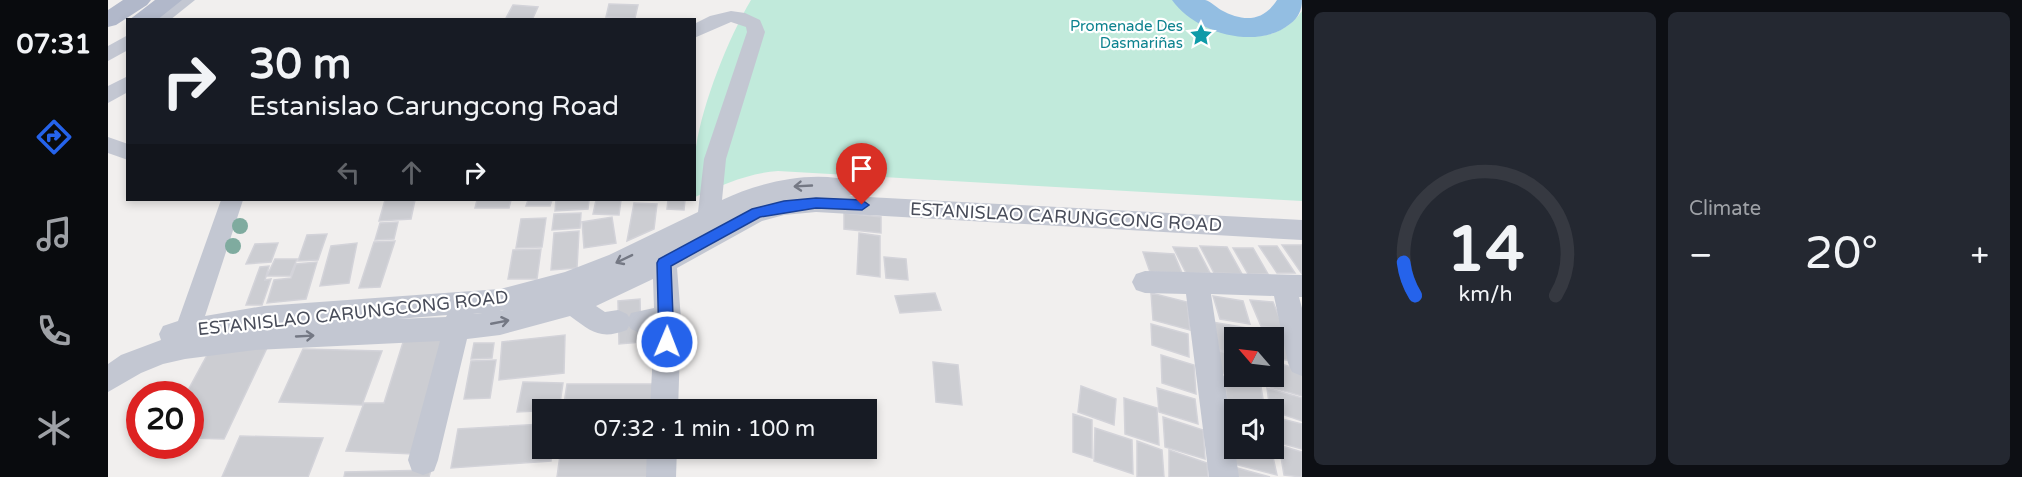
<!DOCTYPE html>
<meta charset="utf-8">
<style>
:root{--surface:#171b24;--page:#242831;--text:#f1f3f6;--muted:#9ea1a6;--line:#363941;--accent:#2563eb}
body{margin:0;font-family:"Varela Round",sans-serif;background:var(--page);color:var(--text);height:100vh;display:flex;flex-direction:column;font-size:22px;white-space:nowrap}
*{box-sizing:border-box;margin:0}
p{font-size:20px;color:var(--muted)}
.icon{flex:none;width:33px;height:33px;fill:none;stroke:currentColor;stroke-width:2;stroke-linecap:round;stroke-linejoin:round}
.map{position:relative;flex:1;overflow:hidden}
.panel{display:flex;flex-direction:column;gap:12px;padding:12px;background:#0d0f14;width:720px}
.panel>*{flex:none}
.top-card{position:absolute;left:18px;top:18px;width:570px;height:183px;border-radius:0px;box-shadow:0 3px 9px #0003;background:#171b24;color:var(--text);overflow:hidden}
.needle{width:39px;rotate:298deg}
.fabs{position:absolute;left:1116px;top:327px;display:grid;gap:12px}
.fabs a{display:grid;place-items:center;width:60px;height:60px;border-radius:0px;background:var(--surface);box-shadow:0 3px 9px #0003;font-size:30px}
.speed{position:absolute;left:18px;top:381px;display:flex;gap:12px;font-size:30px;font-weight:700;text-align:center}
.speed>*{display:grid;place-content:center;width:78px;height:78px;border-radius:50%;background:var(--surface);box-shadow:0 3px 9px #0003;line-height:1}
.speed .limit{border:9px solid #d22;background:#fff;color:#111}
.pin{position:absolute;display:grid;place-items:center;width:51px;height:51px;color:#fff;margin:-62px -26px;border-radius:50% 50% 50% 0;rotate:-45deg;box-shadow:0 0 6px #0007}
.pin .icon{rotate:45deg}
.me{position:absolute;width:66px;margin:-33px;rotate:1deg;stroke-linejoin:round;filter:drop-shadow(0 0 4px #0008)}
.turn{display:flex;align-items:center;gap:21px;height:126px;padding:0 24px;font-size:27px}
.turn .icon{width:78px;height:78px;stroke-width:2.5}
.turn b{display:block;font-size:42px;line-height:51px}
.lanes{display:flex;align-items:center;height:57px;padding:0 24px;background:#0003;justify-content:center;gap:30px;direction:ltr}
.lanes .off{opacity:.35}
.big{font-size:45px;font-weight:600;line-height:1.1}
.panel .card{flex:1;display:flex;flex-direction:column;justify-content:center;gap:9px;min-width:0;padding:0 21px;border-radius:9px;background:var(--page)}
.panel .dial{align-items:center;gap:0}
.dial svg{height:156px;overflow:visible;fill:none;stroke:var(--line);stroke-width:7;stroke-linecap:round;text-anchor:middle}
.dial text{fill:var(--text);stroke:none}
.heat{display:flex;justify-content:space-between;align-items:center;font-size:33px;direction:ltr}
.panel .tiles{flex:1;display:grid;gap:12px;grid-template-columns:repeat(2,1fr)}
.trip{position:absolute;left:424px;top:399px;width:345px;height:60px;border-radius:0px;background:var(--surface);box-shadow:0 3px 9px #0003;font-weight:600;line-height:60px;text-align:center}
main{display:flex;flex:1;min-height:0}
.tabs{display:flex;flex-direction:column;width:108px;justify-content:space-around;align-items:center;background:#090b0e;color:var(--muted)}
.tabs .icon{width:42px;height:42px}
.tabs .on{color:var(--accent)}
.tabs b{font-size:27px;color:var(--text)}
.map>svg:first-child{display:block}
</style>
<main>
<nav class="tabs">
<b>07:31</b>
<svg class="icon on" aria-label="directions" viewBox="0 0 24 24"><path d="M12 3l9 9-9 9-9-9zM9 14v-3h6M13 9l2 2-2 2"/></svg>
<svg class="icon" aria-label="music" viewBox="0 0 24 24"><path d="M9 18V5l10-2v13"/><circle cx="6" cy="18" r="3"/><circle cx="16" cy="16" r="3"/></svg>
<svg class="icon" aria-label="phone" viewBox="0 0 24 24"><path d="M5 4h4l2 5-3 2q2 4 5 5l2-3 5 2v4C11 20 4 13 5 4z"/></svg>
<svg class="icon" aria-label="climate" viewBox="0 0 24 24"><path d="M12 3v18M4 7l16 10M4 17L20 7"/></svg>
</nav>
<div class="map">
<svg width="1194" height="477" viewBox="0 0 1194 477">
<rect width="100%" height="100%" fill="#f1efee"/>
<path fill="#c1eadb" d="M643,0H1066C1099,33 1161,57 1194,11V201L670,171C640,173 614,185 587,197C587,180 586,163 588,147C595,102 620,39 643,0Z"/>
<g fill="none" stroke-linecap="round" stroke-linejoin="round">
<path fill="#93bee2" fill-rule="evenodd" d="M1064,0C1074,0 1088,0 1097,0C1102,1 1108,7 1113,10C1135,22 1155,22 1169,0H1194C1194,10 1190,18 1182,24C1149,51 1087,33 1064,0Z"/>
</g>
<path fill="#cccdd2" stroke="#d3d3d9" stroke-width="1.5" d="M501,4L530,5L527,18L498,17Z
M405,5L430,7L424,20H397Z
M277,200H307L303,219L271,221Z
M369,200H403L401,208H367Z
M420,200H444L442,206H418Z
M448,200H481L480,209L447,211Z
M488,200H513L511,215L485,214Z
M560,200H577L576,210L559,209Z
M526,203L549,204L546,229L519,241Z
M473,213L472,228L444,230L446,214Z
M736,213L773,217V233L736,229Z
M504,217L508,243L476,248L474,222Z
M438,218L434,247L408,248L413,219Z
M290,222L286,239L267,240L272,223Z
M471,231L469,268L443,270L446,233Z
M751,233L772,236V277L749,274Z
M219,234L210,260L190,261L199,235Z
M287,241L272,287L251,288L266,242Z
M170,243L163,262L138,264L147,244Z
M249,243L241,283L212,286L223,246Z
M1174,245H1194V274Z
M1092,246L1119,247L1134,274L1106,273Z
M1151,246H1169L1187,273H1169Z
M1065,247L1089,248L1102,273H1078Z
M1125,248H1145L1160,274H1140Z
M433,249L429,279H400L405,250Z
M1035,252L1066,254L1074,273L1042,272Z
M776,257L798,259L800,280L778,278Z
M167,259H189L182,276H159Z
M209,262L198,299L159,303L166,280L183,278L188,264Z
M161,266L157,280L163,279L154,305H138L152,267Z
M827,293L833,310L792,313L787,296Z
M1043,293L1079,302L1082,330L1045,320Z
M1105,296L1135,301L1142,324L1112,319Z
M532,299L533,342L511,344L510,301Z
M1142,300L1165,302L1176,329L1153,326Z
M1104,322L1139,328L1142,338H1126V353L1111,350Z
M1043,324L1080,334L1081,357L1044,345Z
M1144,328L1173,333L1184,361L1166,358V338H1147Z
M457,335L456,373L391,380L394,342Z
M297,336H339L306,454L238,451L256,403H276Z
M366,343H386L384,358L363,359Z
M104,346L159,348L116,439L82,438V394H78Z
M195,349L274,351L254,405L171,402Z
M1108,350L1126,355V376H1148L1149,383L1111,372Z
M1053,355L1086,365L1088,394L1054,383Z
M388,360L382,398L356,399L363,361Z
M825,362L850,365L854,405L828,402Z
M1166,362L1194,370V396L1155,385V376H1166Z
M1116,377L1153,387L1157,410L1119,401Z
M415,382L455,383L451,410L409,412Z
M459,384H549L547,410H455Z
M973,386L1008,399L1006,425L970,412Z
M1049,388L1087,399L1090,424L1051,412Z
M1159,388L1194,398V421L1162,410Z
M1016,398L1049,408L1051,445L1017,434Z
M1118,403L1140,410H1126V434L1121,432Z
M965,414L984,420V458L965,452Z
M1055,417L1095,430L1097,459L1057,447Z
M1166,417L1194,424V449L1168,442Z
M435,424V448H444L443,461L343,468L350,429Z
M987,428L1024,440L1025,474L986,461Z
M1116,435L1126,438V448H1163L1169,475L1122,463Z
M132,436L215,438L200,477H114Z
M1029,441L1054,450L1056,477H1029Z
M1171,445L1194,452V477L1176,475Z
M453,448H551L549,477H449Z
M1061,450L1099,463L1100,477H1061Z
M1122,466L1162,477H1124Z
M323,470L321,477H236L237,472Z"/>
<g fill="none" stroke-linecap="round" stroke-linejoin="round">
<path fill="#c3c7d2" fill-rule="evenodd" d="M66,0H87L62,20H41Z
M623,11L637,13L652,20L657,32L618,159L614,200C651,182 707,169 747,182L750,188L747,194L741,196L1194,220V240L708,212L676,215L654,221L569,268L573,319L570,410H542L546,332L532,333L523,329L521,326L519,330C492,340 484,332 462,316L392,335L359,339L330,460L326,471L315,475L304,471L300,460L332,341L147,350L77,359L55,364L33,373L0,392V364L13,355L53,340L51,334L55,326L70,321L113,200H135L97,316L156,306L392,289L457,272L501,255L590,212L596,159L639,32L638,27L623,22L586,38V24L602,16ZM545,279L546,308L523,313L521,317L519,314L510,310L497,312L488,306ZM451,295L392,311L365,314L392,311ZM339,315L338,317L289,319Z
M20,35V50L0,61V46Z
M20,76V92L0,103V86Z
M0,137L20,144V160L0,153Z
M1037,271L1194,275V297H1191L1194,308V376L1184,372L1180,363L1166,296L1103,294L1131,477H1101L1078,294L1037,293L1028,290L1024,282L1028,274Z
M539,448H569L568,477H538Z"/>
<path fill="#b1b8ca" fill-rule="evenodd" d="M15,0H43L39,5L8,25L0,27V10Z
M47,0H74L49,20H21Z"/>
</g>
<g fill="#7fab9f">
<circle cx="132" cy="226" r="8"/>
<circle cx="125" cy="246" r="8"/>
</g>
<defs><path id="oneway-shaft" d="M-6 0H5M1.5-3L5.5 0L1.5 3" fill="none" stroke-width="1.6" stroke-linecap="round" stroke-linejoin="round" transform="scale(1.5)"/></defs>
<g stroke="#747884">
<use href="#oneway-shaft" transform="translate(695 186) rotate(177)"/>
<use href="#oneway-shaft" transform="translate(516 259) rotate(154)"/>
<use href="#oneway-shaft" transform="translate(392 322) rotate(-11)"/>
<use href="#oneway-shaft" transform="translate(197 336) rotate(-3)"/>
</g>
<path fill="#2563eb" stroke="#184099" stroke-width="1.5" d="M708,198L754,200L761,205L754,210L708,208L652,217L563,266L566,342L564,347L559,349L553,347L551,342L549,263L551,259L644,209L676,201Z"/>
<defs>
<g id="sight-bare" transform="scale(1.8)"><path d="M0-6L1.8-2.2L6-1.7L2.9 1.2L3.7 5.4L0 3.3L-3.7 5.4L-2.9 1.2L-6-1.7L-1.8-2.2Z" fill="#0f9aa8" stroke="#fff" stroke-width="2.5" paint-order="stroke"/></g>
</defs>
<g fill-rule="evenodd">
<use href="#sight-bare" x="1093" y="35"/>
</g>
<g text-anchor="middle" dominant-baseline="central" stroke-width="4.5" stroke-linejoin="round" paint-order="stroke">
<g font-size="15" fill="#0d838f" stroke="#fff" text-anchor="end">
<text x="1075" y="26">Promenade Des<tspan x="1075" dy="17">Dasmariñas</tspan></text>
</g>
<g font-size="18" fill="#494d5a" stroke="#fff">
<text transform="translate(958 217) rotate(3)">ESTANISLAO CARUNGCONG ROAD</text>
<text transform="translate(245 313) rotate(-6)">ESTANISLAO CARUNGCONG ROAD</text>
</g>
</g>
</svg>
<div class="fabs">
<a><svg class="needle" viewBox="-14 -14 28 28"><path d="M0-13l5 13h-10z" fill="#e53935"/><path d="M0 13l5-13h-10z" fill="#9ea1a6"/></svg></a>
<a><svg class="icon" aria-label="sound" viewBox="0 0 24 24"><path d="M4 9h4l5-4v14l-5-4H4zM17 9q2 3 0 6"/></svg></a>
</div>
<div class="speed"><div class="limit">20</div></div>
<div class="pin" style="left:754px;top:205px;background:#d93025"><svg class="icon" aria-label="arrive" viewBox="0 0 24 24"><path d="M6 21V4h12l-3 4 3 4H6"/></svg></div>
<svg class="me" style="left:559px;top:342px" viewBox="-20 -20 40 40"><circle r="17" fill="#2563eb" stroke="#fff" stroke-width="3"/><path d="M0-11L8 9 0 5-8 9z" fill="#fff"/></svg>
<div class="trip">07:32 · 1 min · 100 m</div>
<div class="top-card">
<div class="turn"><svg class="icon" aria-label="right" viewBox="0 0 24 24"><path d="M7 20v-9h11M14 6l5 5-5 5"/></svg><div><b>30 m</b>Estanislao Carungcong Road</div></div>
<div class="lanes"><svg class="icon off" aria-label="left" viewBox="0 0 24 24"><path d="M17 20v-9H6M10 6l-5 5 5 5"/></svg><svg class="icon off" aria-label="ahead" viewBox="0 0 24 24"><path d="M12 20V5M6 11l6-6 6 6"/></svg><svg class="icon" aria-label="right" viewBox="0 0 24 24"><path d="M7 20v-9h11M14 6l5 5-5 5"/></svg></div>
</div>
</div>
<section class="panel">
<div class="tiles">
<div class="card dial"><svg viewBox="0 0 100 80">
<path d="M14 69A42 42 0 1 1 86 69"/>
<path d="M14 69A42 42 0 0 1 8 52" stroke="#2563eb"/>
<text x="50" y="56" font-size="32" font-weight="700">14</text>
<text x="50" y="72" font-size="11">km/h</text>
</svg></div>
<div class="card"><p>Climate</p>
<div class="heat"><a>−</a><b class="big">20°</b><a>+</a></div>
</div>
</div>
</section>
</main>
